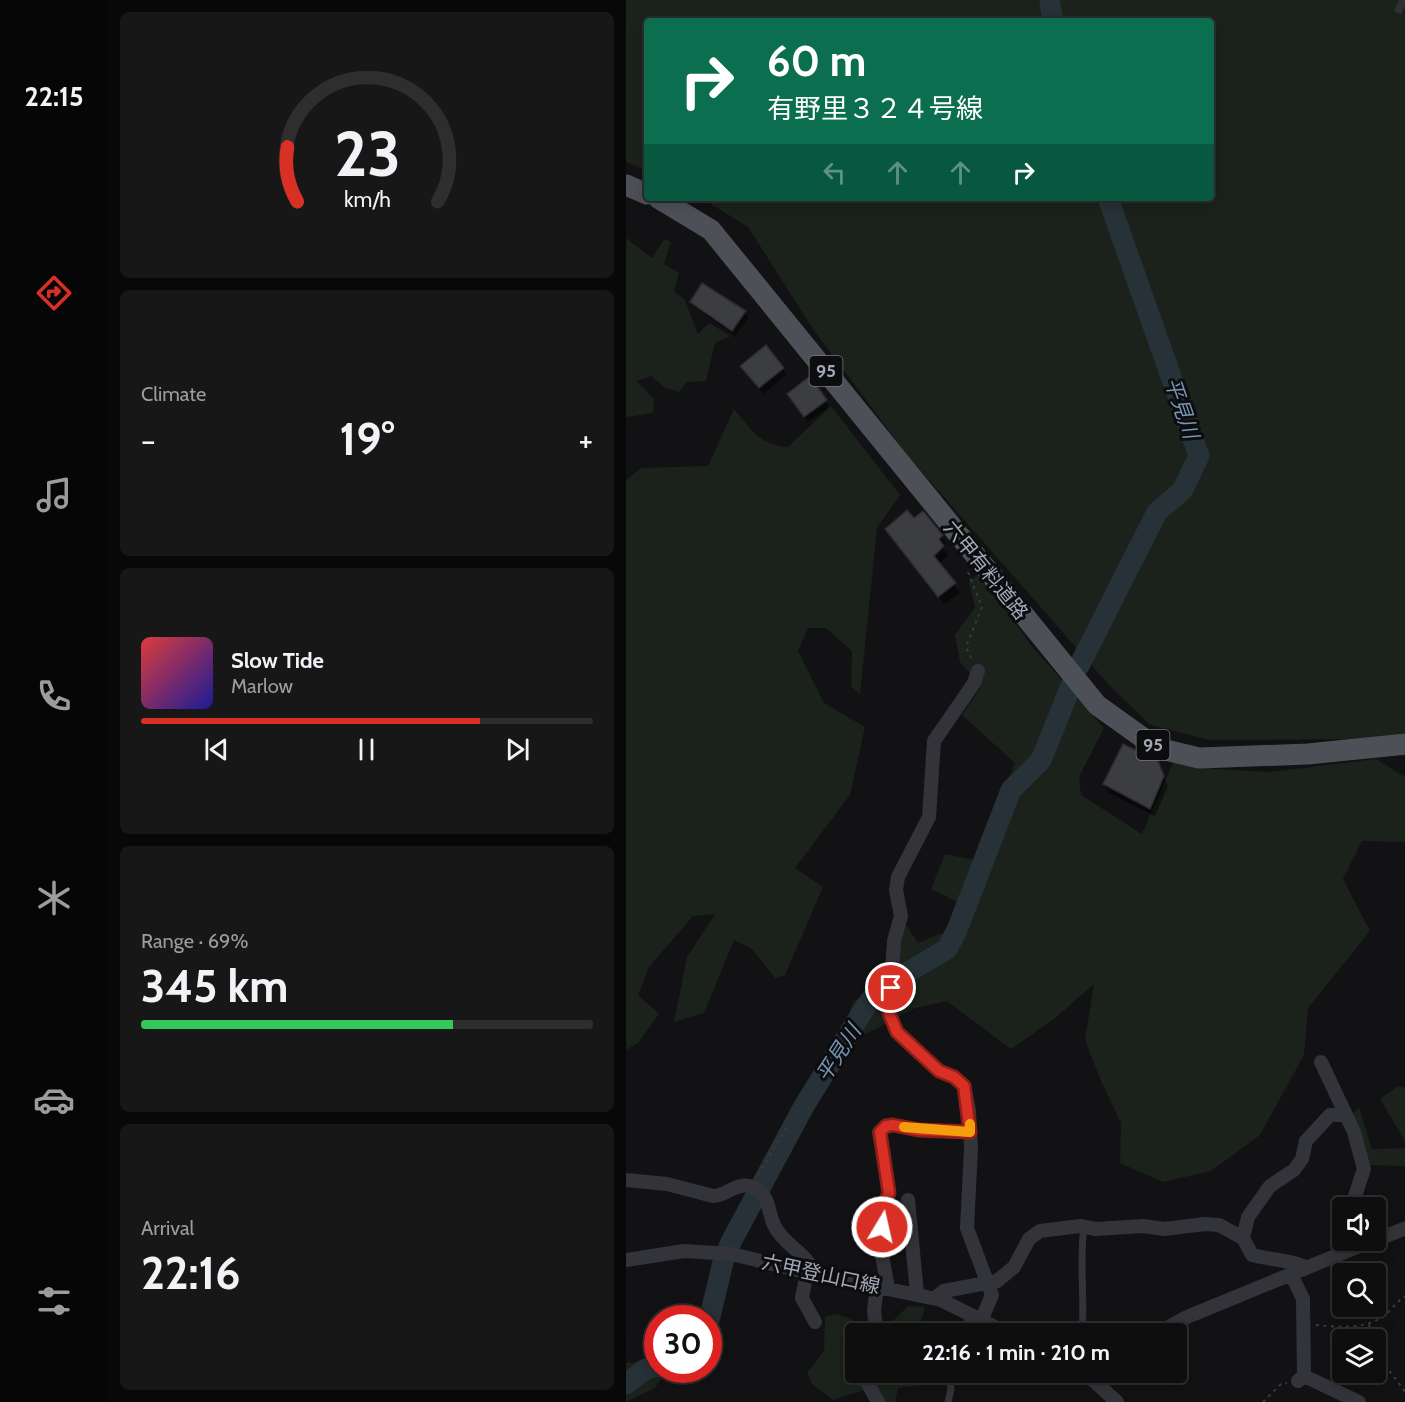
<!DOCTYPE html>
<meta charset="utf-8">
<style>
:root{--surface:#0e0e0f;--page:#171718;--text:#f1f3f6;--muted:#9b9c9e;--line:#2e2e2f;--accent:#d93025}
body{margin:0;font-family:Cabin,"Noto Sans JP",sans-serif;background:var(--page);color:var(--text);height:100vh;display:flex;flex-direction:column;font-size:22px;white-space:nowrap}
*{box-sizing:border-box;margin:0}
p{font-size:20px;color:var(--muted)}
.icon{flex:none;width:33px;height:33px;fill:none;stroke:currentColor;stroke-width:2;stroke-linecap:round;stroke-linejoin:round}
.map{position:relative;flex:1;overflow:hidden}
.drawer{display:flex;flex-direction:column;gap:12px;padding:12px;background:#080808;width:518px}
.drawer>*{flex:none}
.banner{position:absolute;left:18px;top:18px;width:570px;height:183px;border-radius:6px;box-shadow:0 3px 15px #0003,0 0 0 2px var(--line);background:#0b6e4f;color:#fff;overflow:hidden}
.fabs{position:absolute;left:706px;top:1197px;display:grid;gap:12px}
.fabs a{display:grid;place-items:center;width:54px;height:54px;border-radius:6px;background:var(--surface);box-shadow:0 3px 15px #0003,0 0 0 2px var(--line);font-size:30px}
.speed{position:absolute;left:18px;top:1305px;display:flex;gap:12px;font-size:30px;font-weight:700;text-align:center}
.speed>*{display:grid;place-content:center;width:78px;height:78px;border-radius:50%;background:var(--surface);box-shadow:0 3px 15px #0003,0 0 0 2px var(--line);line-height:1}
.speed .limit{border:9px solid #d22;background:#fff;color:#111}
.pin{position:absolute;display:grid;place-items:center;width:51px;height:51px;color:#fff;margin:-26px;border:3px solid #fff;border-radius:50%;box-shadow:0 2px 6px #0007}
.me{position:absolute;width:66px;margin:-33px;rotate:9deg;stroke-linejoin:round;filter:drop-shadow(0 0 4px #0008)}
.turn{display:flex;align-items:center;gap:21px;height:126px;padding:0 24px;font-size:27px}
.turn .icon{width:78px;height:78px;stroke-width:2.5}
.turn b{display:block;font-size:42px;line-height:51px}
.lanes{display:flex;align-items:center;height:57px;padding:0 24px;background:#0003;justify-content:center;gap:30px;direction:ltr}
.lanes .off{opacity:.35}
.big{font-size:45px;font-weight:700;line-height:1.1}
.drawer .card{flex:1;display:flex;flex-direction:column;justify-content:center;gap:9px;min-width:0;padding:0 21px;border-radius:9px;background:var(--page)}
.drawer .dial{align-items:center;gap:0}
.dial svg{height:156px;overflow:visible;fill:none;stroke:var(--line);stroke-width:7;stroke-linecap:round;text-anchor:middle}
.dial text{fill:var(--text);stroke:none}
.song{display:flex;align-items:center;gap:18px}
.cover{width:72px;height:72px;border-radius:9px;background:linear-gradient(135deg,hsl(0 70% 55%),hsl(240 70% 35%))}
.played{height:6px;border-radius:3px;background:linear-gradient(90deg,var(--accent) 75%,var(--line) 75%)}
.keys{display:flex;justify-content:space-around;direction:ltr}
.heat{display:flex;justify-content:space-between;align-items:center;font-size:33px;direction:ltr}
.charge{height:9px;border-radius:4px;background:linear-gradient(90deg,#34c759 69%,var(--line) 0)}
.trip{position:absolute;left:219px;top:1323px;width:342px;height:60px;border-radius:6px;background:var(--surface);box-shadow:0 3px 15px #0003,0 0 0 2px var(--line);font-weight:700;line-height:60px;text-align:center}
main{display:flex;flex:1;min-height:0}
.menu{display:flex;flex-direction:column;width:108px;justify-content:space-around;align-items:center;background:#060606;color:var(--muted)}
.menu .icon{width:42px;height:42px}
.menu .current{color:var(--accent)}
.menu b{font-size:27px;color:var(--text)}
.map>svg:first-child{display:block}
</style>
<main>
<nav class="menu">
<b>22:15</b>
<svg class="icon current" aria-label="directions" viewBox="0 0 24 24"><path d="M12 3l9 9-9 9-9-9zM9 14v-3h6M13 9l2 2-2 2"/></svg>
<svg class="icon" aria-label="music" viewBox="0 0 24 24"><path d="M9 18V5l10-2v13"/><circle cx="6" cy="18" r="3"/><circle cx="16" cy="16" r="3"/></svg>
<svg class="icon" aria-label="phone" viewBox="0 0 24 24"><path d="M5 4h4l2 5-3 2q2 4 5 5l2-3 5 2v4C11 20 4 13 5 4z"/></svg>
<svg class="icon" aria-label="climate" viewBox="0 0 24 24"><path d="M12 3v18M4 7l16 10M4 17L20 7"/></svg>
<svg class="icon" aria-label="car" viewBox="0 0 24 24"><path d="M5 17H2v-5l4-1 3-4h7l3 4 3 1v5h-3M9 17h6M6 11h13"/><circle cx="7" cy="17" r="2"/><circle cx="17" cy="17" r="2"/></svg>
<svg class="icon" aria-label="filters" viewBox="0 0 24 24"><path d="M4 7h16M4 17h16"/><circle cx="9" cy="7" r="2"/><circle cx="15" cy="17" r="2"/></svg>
</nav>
<section class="drawer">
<div class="card dial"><svg viewBox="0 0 100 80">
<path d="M14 69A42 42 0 1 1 86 69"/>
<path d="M14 69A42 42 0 0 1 9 41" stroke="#d93025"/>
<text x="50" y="56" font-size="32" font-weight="700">23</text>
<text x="50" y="72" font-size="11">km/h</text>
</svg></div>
<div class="card"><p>Climate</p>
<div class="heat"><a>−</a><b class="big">19°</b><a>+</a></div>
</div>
<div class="card">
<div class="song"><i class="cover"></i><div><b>Slow Tide</b><p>Marlow</p></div></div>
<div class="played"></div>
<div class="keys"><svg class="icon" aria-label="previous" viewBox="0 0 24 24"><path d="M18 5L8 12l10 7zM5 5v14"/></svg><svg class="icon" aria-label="pause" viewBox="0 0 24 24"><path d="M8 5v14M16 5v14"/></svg><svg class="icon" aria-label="next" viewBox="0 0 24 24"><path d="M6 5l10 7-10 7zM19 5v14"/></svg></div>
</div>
<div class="card"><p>Range · 69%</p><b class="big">345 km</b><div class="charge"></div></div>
<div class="card"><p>Arrival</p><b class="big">22:16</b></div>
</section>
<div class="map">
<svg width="780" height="1402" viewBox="0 0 780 1402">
<rect width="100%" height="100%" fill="#121214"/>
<path fill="#1a221b" d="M0,0H779V736L753,739L584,740L524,725L484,686L281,455L187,329L122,227L75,198H585V21H21V171L0,162Z
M0,238L26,258L38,239L45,242L38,264L53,273L48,291L59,300L72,334L83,323L105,336L89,343L80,381L61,382L53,392L39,388L25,376L11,381L28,399L27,413L0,417Z
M205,406L274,495L251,528L234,694L225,686L226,651L200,628H182L172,651L198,703L239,727L224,795L169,868L197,887L159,975L149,978L125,948L108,940L78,1013L48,1022L61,957L89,914L67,916L23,967L12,995L33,1014L12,1043L0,1050V480L15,468L82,466L108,409C127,431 132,444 162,447Z
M353,573L405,645L478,728L453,777L455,795L516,834L548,761L587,769L644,772L750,759L779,777V842L736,841L717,879L744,931L682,1008L678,1055L634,1135L585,1171L537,1182L494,1163L495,1123L475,1081L459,1040L468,984L428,1019L385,1049L321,1001L289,1008L240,1034L219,1025L227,1002L268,977L277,920L292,943L321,931L333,903L305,889L319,854L349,860L389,763L336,715L355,687L334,662L329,635L349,607L343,582Z
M772,1086L779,1088V1141L754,1099Z
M733,1108L746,1149L779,1148V1166L739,1165L727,1113Z
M282,1306L299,1307L293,1327L294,1333L254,1334Z
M212,1314L229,1321L230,1372L238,1373V1390L207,1400L186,1384L181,1373L198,1351L199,1317Z
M31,1359L32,1370H41L29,1388L0,1402V1363Z
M244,1373H305V1375L296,1376L295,1385L272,1388L269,1402H253Z"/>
<path fill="#0007" d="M66,302L119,312L122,318L109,336L70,308Z
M157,369L160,375L137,394L120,372Z
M166,400L199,401L203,407L182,422Z
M287,520L315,536L320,544L317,547L322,556L312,564L334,593L318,604L260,530Z
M531,763L542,786L529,816L483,793L478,784Z"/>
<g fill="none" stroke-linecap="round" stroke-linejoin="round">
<path stroke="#273138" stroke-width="21" d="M424,4L427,21
M453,666L531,512L556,491L573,456L482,198
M82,1325L97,1262L105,1242L178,1106L240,1006L253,989L321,949L331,930L385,790L415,760L445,686
M0,1384L20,1369L32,1366"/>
</g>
<path fill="#3c3d41" stroke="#2c2c30" stroke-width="1.5" d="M76,283L120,311L106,331L64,302Z
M140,345L158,368L133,388L114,366Z
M184,376L201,400L178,417L161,394Z
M281,510L288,518L297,511L317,535L313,539L318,546L308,556L330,583L312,597L259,529Z
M497,744L532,761L538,776L524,809L477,784Z"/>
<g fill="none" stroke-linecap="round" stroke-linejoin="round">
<path stroke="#2f3034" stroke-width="24" stroke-dasharray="24 12" stroke-linecap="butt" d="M773,0L780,3"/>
<path stroke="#383b40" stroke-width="2" stroke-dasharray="3 4.5" stroke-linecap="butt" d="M342,572L356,607L340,647L346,660
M132,1175L160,1128
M743,1324L746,1340
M690,1325C714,1327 739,1330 759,1315C767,1309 770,1301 780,1296
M750,1353L780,1393
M637,1402L655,1384L661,1383"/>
<path stroke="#333439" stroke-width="7" d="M334,1334L345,1315
M456,1334C459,1298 453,1262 458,1226
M322,1372L325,1389L322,1402"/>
<path stroke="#333439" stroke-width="14" d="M352,671L348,683L308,741L303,817L272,877L270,890L275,916L268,941L263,1013L271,1032L313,1071L328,1077L338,1086L343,1110L345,1149L341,1228L366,1295L355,1321
M695,1062L728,1132L738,1169L725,1208
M0,1180L41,1184L87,1196C101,1196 110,1181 127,1187C145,1195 141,1212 149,1227C158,1245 182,1254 188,1273
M282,1200L291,1293
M717,1229L715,1235L718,1252
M617,1238L622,1217L644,1186L668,1170L676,1159L680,1141L704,1115H719
M750,1240L780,1228
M0,1260L58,1251L106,1254L175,1271L315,1300L383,1334
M181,1272L176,1298L189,1322
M665,1274L677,1299L678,1376L672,1381
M251,1286L248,1311L251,1334
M262,1288L255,1250L258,1204L263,1193L253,1132L260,1126L267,1125L293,1130L344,1132
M309,1298L318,1291L371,1281L388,1267L403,1239L414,1231L454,1226L470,1229L517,1226L538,1229L579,1224L593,1225L617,1238L626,1255C640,1259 672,1261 680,1268
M530,1334L561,1317L748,1240
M242,1372L241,1382L252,1402
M458,1372L491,1402
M678,1376L733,1402"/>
<path stroke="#4e5058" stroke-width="21" d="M0,185L21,194
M32,198L85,230L471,705L531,748L573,758L682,754L780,744"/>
</g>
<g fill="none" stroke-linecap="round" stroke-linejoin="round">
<g stroke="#8d1f18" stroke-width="15">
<path id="route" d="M256,1227L258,1204L263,1193L254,1132L260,1126L267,1125L293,1130L344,1132L338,1086L328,1077L313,1071L271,1032L263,1013L265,988"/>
</g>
<use href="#route" stroke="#d93025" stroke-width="10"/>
<path stroke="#f59e0b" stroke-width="10" d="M278,1127L344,1132V1124"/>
</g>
<g text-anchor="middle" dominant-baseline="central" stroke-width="6" stroke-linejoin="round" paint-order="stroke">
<g fill="#0d0d0f" stroke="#757a83" stroke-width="1.5">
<rect x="183.5" y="356" width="33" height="30" rx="4.5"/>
<rect x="510.5" y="730" width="33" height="30" rx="4.5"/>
</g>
<g font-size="18" font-weight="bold" fill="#a2a8b5">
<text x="200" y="371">95</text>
<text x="527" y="745">95</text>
</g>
<g font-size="20" fill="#a2a8b5" stroke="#0d0d0f">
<text transform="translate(360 570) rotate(51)">六甲有料道路</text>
<text transform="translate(195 1274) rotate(12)">六甲登山口線</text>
</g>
<g font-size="21" font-style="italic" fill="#7696b4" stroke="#0d0d0f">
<text transform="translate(556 408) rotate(71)">平見川</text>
<text transform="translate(212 1053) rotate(-57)">平見川</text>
</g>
</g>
</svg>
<div class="fabs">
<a><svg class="icon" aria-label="sound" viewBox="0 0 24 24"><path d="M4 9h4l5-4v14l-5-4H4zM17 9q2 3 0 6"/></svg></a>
<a><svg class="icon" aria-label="search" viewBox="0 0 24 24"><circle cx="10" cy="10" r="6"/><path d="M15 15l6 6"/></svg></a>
<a><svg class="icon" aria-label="layers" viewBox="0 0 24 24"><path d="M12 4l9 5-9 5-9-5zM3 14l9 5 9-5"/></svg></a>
</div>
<div class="speed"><div class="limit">30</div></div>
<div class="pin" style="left:265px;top:988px;background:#d93025"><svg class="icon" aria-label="arrive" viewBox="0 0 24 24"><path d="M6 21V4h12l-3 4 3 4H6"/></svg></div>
<svg class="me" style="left:256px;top:1227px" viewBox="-20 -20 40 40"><circle r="17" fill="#d93025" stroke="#fff" stroke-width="3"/><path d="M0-11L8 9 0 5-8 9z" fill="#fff"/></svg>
<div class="trip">22:16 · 1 min · 210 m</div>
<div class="banner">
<div class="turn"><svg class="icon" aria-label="right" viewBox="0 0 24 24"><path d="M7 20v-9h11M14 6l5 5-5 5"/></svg><div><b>60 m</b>有野里３２４号線</div></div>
<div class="lanes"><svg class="icon off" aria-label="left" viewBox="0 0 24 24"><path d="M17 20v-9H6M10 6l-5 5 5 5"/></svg><svg class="icon off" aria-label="ahead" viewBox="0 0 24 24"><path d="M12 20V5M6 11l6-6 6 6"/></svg><svg class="icon off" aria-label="ahead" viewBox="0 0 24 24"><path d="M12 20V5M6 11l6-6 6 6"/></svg><svg class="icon" aria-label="right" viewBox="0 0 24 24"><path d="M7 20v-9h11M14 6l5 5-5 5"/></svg></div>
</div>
</div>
</main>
